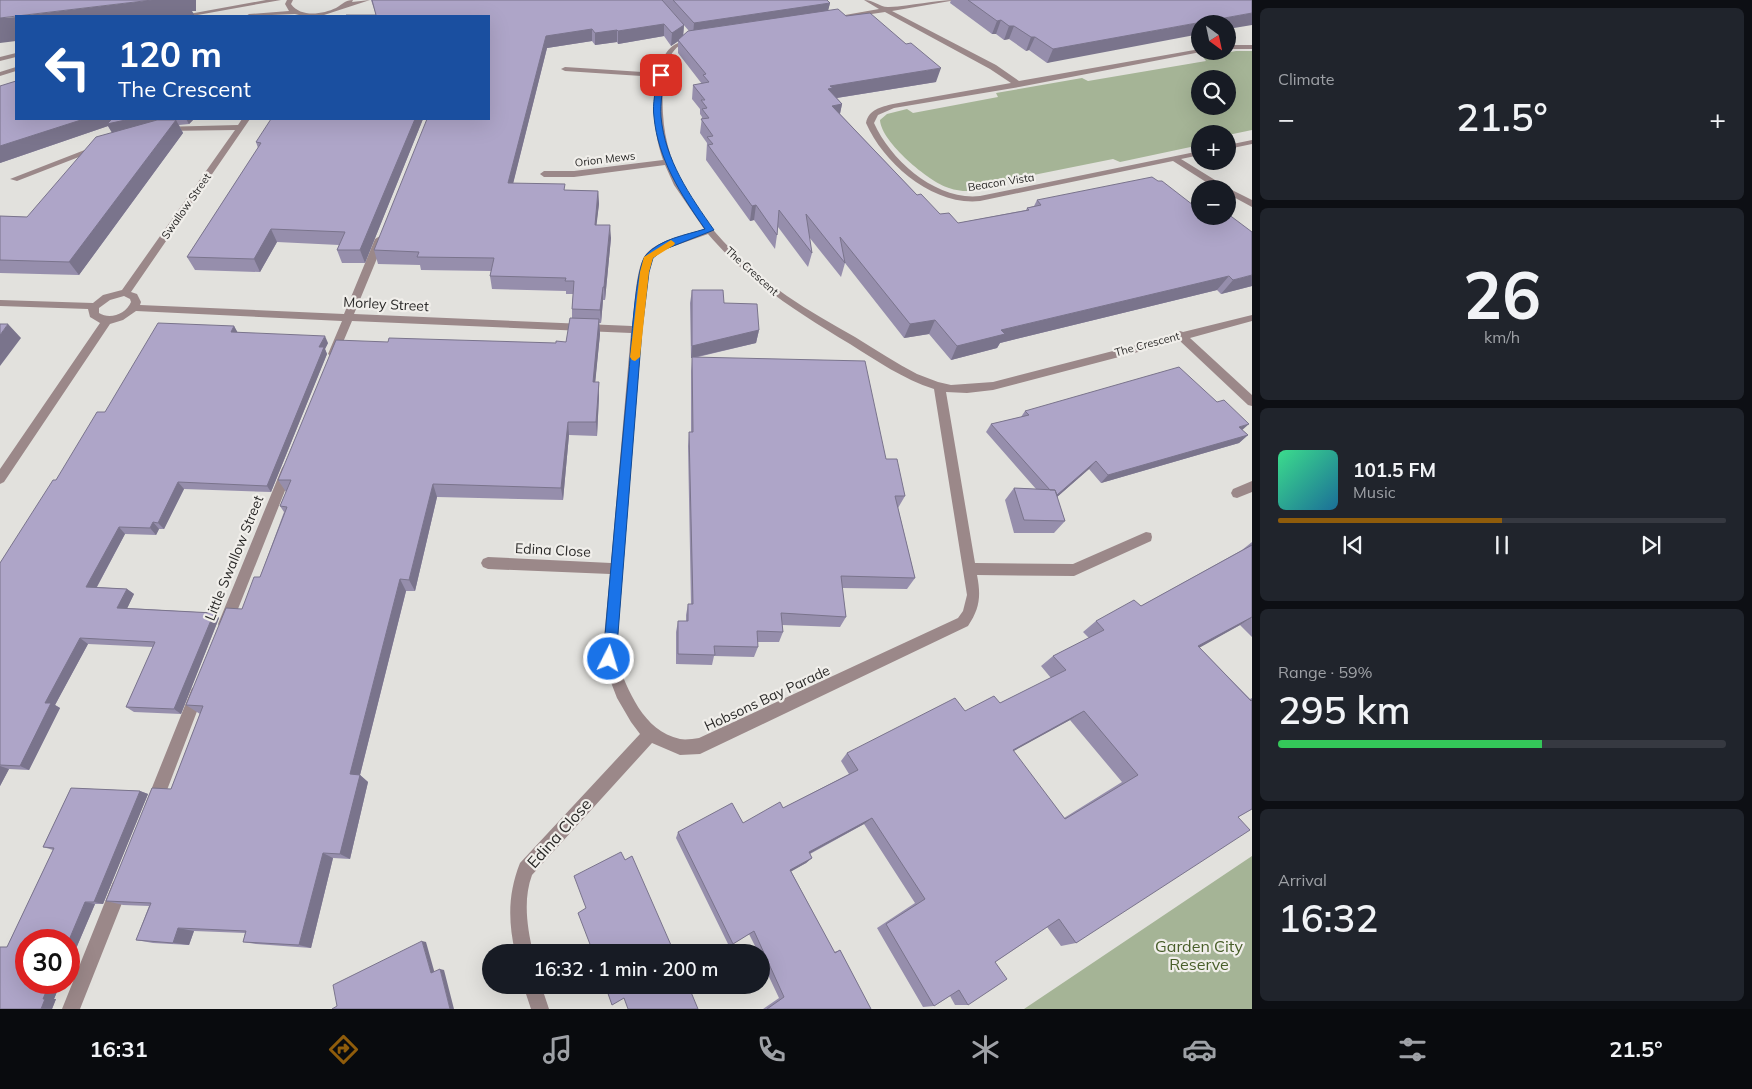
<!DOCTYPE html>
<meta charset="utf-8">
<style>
:root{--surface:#171b24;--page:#20242c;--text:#f1f3f6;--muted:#9ea1a6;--line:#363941;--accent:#8f5c0b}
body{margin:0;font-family:Mulish,sans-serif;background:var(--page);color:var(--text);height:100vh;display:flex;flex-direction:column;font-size:19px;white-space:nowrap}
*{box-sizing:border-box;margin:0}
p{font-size:16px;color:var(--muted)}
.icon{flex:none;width:28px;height:28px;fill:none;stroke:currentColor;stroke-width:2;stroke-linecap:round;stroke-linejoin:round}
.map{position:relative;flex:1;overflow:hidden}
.panel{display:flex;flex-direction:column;gap:8px;padding:8px;background:#0d0f14;width:500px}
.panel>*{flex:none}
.hud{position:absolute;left:15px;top:15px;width:475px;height:105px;border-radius:0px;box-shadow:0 5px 20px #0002;background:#1a4fa0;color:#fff;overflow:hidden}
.needle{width:32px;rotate:147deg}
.tools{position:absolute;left:1191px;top:15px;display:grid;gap:10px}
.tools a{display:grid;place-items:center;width:45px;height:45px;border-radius:50%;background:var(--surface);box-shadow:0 5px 20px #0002;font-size:25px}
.speed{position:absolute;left:15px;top:929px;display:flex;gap:10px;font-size:25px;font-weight:700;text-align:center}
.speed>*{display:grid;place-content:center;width:65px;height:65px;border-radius:50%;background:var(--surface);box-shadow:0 5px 20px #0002;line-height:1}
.speed .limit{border:8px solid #d22;background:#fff;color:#111}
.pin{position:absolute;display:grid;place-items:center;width:42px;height:42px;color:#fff;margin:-21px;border-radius:10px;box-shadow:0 2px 8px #0006}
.me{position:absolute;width:55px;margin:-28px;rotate:5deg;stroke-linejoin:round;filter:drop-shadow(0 0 4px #0008)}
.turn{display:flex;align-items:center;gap:18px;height:105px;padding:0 20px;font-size:22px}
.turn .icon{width:65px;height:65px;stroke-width:2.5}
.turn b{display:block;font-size:35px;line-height:42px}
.big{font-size:38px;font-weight:600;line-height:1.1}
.panel .card{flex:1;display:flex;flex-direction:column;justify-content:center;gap:8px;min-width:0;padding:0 18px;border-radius:8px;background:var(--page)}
.panel .dial{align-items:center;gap:0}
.dial b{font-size:65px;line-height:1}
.song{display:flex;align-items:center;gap:15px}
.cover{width:60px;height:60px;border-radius:8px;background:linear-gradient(135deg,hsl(150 70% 55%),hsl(200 70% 35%))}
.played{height:5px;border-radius:2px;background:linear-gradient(90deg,var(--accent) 50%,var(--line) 50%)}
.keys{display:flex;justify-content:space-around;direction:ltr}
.heat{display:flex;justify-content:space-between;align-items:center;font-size:28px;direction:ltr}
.charge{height:8px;border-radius:4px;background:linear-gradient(90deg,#34c759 59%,var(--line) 0)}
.trip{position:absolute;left:482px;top:944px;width:288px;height:50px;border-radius:25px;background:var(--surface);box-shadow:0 5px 20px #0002;font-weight:600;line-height:50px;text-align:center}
.tab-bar{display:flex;height:80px;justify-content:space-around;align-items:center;background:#090b0e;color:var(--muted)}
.tab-bar .icon{width:35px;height:35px}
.tab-bar .current{color:var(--accent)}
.tab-bar b{font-size:22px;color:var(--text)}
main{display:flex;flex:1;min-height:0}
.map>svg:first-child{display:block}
</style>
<main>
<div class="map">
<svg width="1252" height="1009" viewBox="0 0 1252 1009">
<rect width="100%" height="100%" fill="#e2e1dd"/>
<path fill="#a5b496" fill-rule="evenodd" d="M1236,51H1252V130L1228,135L1200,134V145L1120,162L1113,159L988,184L991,188C977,191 963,193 949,188C929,182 881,142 880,120L887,114L907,109L913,113L998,97L996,93L1082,78L1088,81L1206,61L1203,57ZM1200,79H1228V106H1200Z
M1252,856V1009H1024Z"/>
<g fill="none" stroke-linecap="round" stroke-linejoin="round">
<path fill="#9b8889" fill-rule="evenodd" d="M266,0H281L192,16H178Z
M287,0H293L291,4C301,18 323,14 336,8C343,4 345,0 353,0L352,2L370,0L321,16H303L295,14L246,16L249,14L289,11L285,4Z
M864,0C874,0 881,8 889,7C912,6 934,0 956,0L892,11L996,65L1019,81L1200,49V51H1206L1019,87L894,108L878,115L874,123C891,161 937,201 980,196L1200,151V155L1181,159L1228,188L1252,200V207L1228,194V189H1217L1173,161L980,201C933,206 884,164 866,123C869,109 881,107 893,104L1011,83L990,69L885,12L831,20L828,18L879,9Z
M691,38L696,39C691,43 685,43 679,46C662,57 662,97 663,114C667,191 727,254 787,296C809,311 832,324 855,337C876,350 896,363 917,374L938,382L951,385L993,382L1175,335L1180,331L1183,332L1252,315V321L1190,338L1252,395V406L1248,405L1180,341L993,390L967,393L946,392L975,563L1073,564L1146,532L1151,533L1152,537L1151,541L1074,576L977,575C981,596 980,608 968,626L700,754L680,755L652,743L532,875C523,899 527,927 533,952H515C508,921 508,893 520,863L640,734L631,722L617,698L602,659L610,574L488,569L483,567L481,563L483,559L488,557L611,563L631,333L352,321L338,354L333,358L328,354L342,321L136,311L123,320L110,324L4,482L0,484V469L100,323L90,317L88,309L0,306V300L93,303L103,295L122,290L235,130L163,131H160V127L238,125L242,119H250L131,292L137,294L141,302L140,305L344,314L375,239L380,236L385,239L354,314L632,326C635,307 635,274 644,257C653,241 688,234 704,229L674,185L665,165L574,177H544L540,174L544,171H574L663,160C654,134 651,104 657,77L565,71L561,69L565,67L658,73C665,50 669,45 691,38ZM708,234C749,282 796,311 850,344C877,361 903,379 934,389L967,595L963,611L958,618L699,738C693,739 685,740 680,739C643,731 628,690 616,659L642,330L649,272L653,258L663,250ZM124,296L130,299L131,302C126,314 110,320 99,313V308L110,300Z
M1228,45H1252V49H1228Z
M16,53V57L0,61V57Z
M16,67V71L0,76V72Z
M1252,140V144L1228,149V145Z
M95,146L102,148L17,181L10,179Z
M288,463L292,465L294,468L232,624L230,628L225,630L220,628L218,624L282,468L284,465Z
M1252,481V492L1237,498L1233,497L1231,493L1233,489Z
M197,686L202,688L204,693L159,811L153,813L147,811L145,805L192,688Z
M119,879L125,882L128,888L80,1009H62L113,882Z
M523,985H541L549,1009H531Z"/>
</g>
<path fill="#968eac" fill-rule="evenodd" d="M371,0H662L684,25L683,35L689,31L662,0H827L830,3L828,10L846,16L936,82L837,98L842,104L840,114L917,195L940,214L958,223L1026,210L1027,208L1034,206L1037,200L1252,286L1221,294L1217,290L1000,343L997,348L951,360L929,334L904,338L845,263L841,277L809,237L812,253L808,267L778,227L777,235L775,249L754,220L750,221L706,160L707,143L700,133L702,117L700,114V109L692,99L693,85L702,84L678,53V41L671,46L664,36L618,44L617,42L595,45L592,41L547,48L513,183L565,190L598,191L599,204L596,225L611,238L605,300H603L601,323H599L600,334L595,382H599V396L597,436L569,435L563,500L437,497L415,591H406L360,775L368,782L350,859L333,858L311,948L256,944L243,942L245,933L194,931L189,945L153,943L136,940L149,906L123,905L106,901L171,789L200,714L186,705L242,609L260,577L284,512L280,506L286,492L278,480L388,342L556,343L566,342L572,318V309L573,294H566V291L492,289L490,276L491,271L421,270L420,265L378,264L374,250L489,119L376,15Z
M951,0H1252L1047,63L1029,50L1026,51L1009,39L1004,40L996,34H992L950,3Z
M0,86L16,119H194L189,124L179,125L183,133L79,275L0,273V216L27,217L112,133L108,126L0,163Z
M423,119L365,263H342L337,250L339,245L277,242L260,272L195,270L187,257L258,148L256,142Z
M692,290L724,303L759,330L756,343L698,357L886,459L905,496L898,508L915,578L907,589L842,588L846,617L840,627L782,625L783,632L779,642H758V647L754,657L714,656L712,665L676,664V632L678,621H686V615L688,604H691L688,446L689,432H691V371L692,358H691L690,303Z
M234,326L237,332L328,343L325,349L327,354L271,492L184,489L164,529H159L156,535L125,534L97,587L127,589L134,594L127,608L214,613L219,618L181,714L134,712L126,707L153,647L88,644L55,705L60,708L29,770L9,769L0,786V563L56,480L105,412Z
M1025,411L1242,430L1248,435L1239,443L1101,483L1089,469L1057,497L1065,521L1054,533H1014L1005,500L1014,488L1036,489L986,432L991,424L1021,417Z
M1252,542V637L1240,625L1199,647L1250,699L1252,698V809L1238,817L1076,943L1061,946L1047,927L995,962L968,1005H955L950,996L934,1006L923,1007L877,928L915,903L864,824L810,854L812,858L806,863L791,871L834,952L840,950L871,1009H763L779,998L761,960V952H758L749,934L729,946L676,838L678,832L743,823L783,808L849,774L841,761L847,753L965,711L1000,703L1051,678L1041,666L1053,656L1089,638L1083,632L1096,621L1141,606L1242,550ZM1070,720L1122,782L1064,818L1013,751Z
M71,788L140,791L148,794L103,904H95L69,965V940H26V982H61L54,999H56L52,1009H0V947H7L53,850L43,847Z"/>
<path fill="#7a748c" d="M152,0H196V11H192L195,16H18Z
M830,3L827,15L693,35L694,23Z
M1252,13V25L1228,29V24H1200V34L1047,63L1053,49Z
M16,17V41L0,43V18Z
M1001,20L996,34H992L997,21Z
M664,24V36L618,44V31Z
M684,25L683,38L671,46L672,33Z
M1009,26H1014L1009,39L1004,40Z
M592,29V41L547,48L510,196L508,183L546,36Z
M617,30V42L595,45V33Z
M1031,37H1035L1029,50L1026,51Z
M941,68L936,82L830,99L828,89L830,86Z
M842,104L839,118L832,106Z
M84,119H159L163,125L115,137L108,126L0,163V146Z
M186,119H194L189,124Z
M415,119H423L365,263L360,250Z
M176,120L183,133L79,275L69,262Z
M598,191L599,204L595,238V225Z
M756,205L754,220L750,221L752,206Z
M610,225L611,238L605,300L604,287Z
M271,229L277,242L260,272L254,259Z
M1252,275V286L1221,294L1233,280Z
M1229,276L1217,290L1000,343L997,348L951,360L957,346L1001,330Z
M603,287V300L601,323L600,310Z
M599,319L600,334L594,395L593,382Z
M935,320L929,334L904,338L910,324Z
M8,324L21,338L0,366V335Z
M234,326L238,333L231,332Z
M759,330L756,343L691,358L692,346Z
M325,336L328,343L325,349L327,354L271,492L267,486L319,347Z
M599,382V396L597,436L596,422Z
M568,422L569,435L563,500L561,488Z
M1249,424L1240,432L1239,427Z
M1248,435L1239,443L1101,483L1108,475Z
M1096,461L1089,469L1049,504L1055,497Z
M178,482L184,489L164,529L158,523Z
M433,484L437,497L415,591L409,580Z
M153,522L159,529L156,535L150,528Z
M119,527L125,534L94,592L86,587Z
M400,579L406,591L360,775L368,782L350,859L340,854L350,774Z
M127,589L134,594L125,613L117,608Z
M214,613L219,618L181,714L174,709Z
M1252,617L1240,625L1183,657L1198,646Z
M80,638L88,644L55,705L60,708L29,770L20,766L45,703Z
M1084,711L1070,720L1001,758L1013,750Z
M0,766L9,769L0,786Z
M140,791L148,794L103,904L94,902Z
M872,818L864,824L803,857L809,852Z
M323,853L333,858L311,948L299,945Z
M812,858L806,863L785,875L790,870Z
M85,902L95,904L69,965V940Z
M178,928L194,931L189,945L173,943Z
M422,941L426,942L435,974L431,973Z
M440,969L444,970L454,1009H450Z
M50,982H61L54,999H43Z
M45,999H56L52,1009H41Z"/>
<path fill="#aea5c8" stroke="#7a748c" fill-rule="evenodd" d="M0,0H152L0,18Z
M372,0H662L684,25L672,33L664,24L618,31L617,30L595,33L592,29L546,36L508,183L565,184L564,190L598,191L595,225H610L604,287H603L600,310L572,309L574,281H565L566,278L490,276L494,258L417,257L419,252L374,250L427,119H489V16H345L346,15H376Z
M673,0H827L830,3L694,23Z
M968,0H1252V13L1053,49L1035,37H1031L1014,26H1009L1001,20L997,21Z
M838,9L846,16L870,13L906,44L911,43L941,68L830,86L833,88L828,89L842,104L832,106L917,195L921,194L940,214L949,213L958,223L1029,210L1027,208L1041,205L1037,200L1152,177L1158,181H1162L1193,205L1200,203V216H1228V214L1252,232V275L1233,280L1229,276L1001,330L1005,334L957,346L935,320L910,324L840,237L845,263L806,214L812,253L779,210L777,235L756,205L752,206L708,145L713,144L707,137L713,136L701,119L709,118L702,109L707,108L701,100H705L693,85L709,82L703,75L706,74L678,40L688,31Z
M16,81V119H84L0,146V86Z
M112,119H130L107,124Z
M271,119H415L360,250H337L345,232L271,229L254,259L187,257L261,143L256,142Z
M157,120H176L69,262L0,260V216L27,217L96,137Z
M692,290H723L724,303L757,304L759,330L692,346Z
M570,318L599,319L593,382H599L596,422H568L561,488L433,484L409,580L400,579L350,774L360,775L340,854L323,853L299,945L243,942L246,931L178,928L173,943L136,940L151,903L106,901L152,788L171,789L203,706L186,705L226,608L242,609L254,577H260L287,507L280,506L291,480H278L336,340L388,342L389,338L556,343V341L566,342Z
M158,323L234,326L231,332L325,336L319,347H324L267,486L178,482L158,523L153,522L150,528L119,527L86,587L127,589L117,608L214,613L174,709L126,707L155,642L80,638L45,703H51L20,766L0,765V563L53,480H56L97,412H105Z
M0,324H8L0,335Z
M692,357L865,361L886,459H897L905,496H895L915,578L841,576L846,617L781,613L783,632L757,631L758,647L714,646L715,655L678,654V621H688V604H693L689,432H693Z
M1179,367L1217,402L1224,400L1249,424L1239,427L1248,435L1108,475L1096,461L1057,495L1055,490H1050L991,424L1029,415L1025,411Z
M1014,488L1055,490L1065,521L1024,520Z
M1252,545V617L1198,646L1251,701L1252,700V809L1238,817L1250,830L1076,943L1059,919L995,962L1007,979L968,1005L959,990L934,1006L886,924L925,899L872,818L809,852L812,858L790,870L835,953L840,950L871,1009H767L784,997L754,931L733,944L678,832L732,803L743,823L780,802L783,808L858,770L847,753L955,698L965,711L994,696L1000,703L1066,670L1053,656L1104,630L1096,621L1134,600L1141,606ZM1084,711L1138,775L1065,819L1013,750Z
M71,788L140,791L94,902H85L69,940H26V982H50L43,999H45L41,1009H0V947H7L54,848L43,847Z
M621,852L625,860L632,856L674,952H593L578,913L586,908L574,876Z
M422,941L431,973L440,969L450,1009H332L337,1006L333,985Z
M605,985H688L698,1009H628L624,998L612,1005Z"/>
<path fill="#1a73e8" stroke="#114b97" d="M661,73L664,75C663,88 660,103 661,117C665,160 690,196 714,230L663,250L653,258L649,272L642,330L616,659L614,664L609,665L605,664L603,659C611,563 620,467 629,371C631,351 635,267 646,255C660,239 686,235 705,229C681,195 658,159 654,117C652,104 656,88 658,75Z"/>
<path fill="#f59e0b" d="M671,240L675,243L674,245L653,258L649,272L640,357L635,361L632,360L630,357L640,272L644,257Z"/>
<g text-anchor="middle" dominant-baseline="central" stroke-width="4.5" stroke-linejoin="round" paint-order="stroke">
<g font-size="11" fill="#2a2928" stroke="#f0eeea">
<text transform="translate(605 159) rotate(-7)">Orion Mews</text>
<text transform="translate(1001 182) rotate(-9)">Beacon Vista</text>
<text transform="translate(186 206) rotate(-55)">Swallow Street</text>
<text transform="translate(752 271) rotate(42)">The Crescent</text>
<text transform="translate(1147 344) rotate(-15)">The Crescent</text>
</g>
<g font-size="14" fill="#2a2928" stroke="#f0eeea">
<text transform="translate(386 304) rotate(3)">Morley Street</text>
<text transform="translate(553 550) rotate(3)">Edina CIose</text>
<text transform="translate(234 558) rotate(-68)">Little Swallow Street</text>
<text transform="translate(767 698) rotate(-25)">Hobsons Bay Parade</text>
</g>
<g font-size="16" fill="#2a2928" stroke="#f0eeea">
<text transform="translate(559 833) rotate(-48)">Edina Close</text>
</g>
<g font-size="16" fill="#485e29" stroke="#f0eeea">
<text x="1199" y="946">Garden City<tspan x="1199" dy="18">Reserve</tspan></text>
</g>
</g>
</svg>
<div class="tools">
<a><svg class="needle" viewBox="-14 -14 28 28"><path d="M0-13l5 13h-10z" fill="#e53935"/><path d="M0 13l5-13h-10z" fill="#9ea1a6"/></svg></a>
<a><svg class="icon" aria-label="search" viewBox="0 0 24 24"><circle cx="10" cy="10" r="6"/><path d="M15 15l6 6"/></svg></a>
<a>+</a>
<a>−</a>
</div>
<div class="speed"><div class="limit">30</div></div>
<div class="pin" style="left:661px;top:75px;background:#d93025"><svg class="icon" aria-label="arrive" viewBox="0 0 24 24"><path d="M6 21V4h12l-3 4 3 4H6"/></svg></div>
<svg class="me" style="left:609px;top:659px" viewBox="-20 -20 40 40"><circle r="17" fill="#1a73e8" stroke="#fff" stroke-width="3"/><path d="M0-11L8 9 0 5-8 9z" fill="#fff"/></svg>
<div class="trip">16:32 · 1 min · 200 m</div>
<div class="hud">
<div class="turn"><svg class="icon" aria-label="left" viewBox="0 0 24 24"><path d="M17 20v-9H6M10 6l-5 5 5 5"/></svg><div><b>120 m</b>The Crescent</div></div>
</div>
</div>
<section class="panel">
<div class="card"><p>Climate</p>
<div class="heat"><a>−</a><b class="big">21.5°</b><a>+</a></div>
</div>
<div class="card dial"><b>26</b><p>km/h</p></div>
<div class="card">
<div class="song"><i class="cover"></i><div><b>101.5 FM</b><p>Music</p></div></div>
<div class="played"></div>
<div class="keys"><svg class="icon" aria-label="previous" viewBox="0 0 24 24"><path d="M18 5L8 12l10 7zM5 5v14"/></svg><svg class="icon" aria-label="pause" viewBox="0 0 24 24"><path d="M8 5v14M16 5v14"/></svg><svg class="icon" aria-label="next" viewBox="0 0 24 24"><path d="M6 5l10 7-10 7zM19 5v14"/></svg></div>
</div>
<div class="card"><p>Range · 59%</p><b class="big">295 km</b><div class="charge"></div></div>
<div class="card"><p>Arrival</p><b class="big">16:32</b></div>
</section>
</main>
<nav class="tab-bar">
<b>16:31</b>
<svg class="icon current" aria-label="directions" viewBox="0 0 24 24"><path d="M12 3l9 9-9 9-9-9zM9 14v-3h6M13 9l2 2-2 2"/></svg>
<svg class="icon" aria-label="music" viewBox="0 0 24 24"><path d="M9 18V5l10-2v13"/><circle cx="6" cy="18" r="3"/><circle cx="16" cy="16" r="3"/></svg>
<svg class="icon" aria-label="phone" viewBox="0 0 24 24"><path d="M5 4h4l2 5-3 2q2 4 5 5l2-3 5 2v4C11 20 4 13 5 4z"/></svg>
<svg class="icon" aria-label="climate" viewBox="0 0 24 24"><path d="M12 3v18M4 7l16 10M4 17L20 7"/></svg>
<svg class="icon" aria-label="car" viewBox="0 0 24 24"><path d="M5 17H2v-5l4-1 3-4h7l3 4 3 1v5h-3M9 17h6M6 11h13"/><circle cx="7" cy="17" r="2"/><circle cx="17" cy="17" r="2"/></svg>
<svg class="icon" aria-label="filters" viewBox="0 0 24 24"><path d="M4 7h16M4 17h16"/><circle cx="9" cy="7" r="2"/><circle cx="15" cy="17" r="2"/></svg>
<b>21.5°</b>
</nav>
